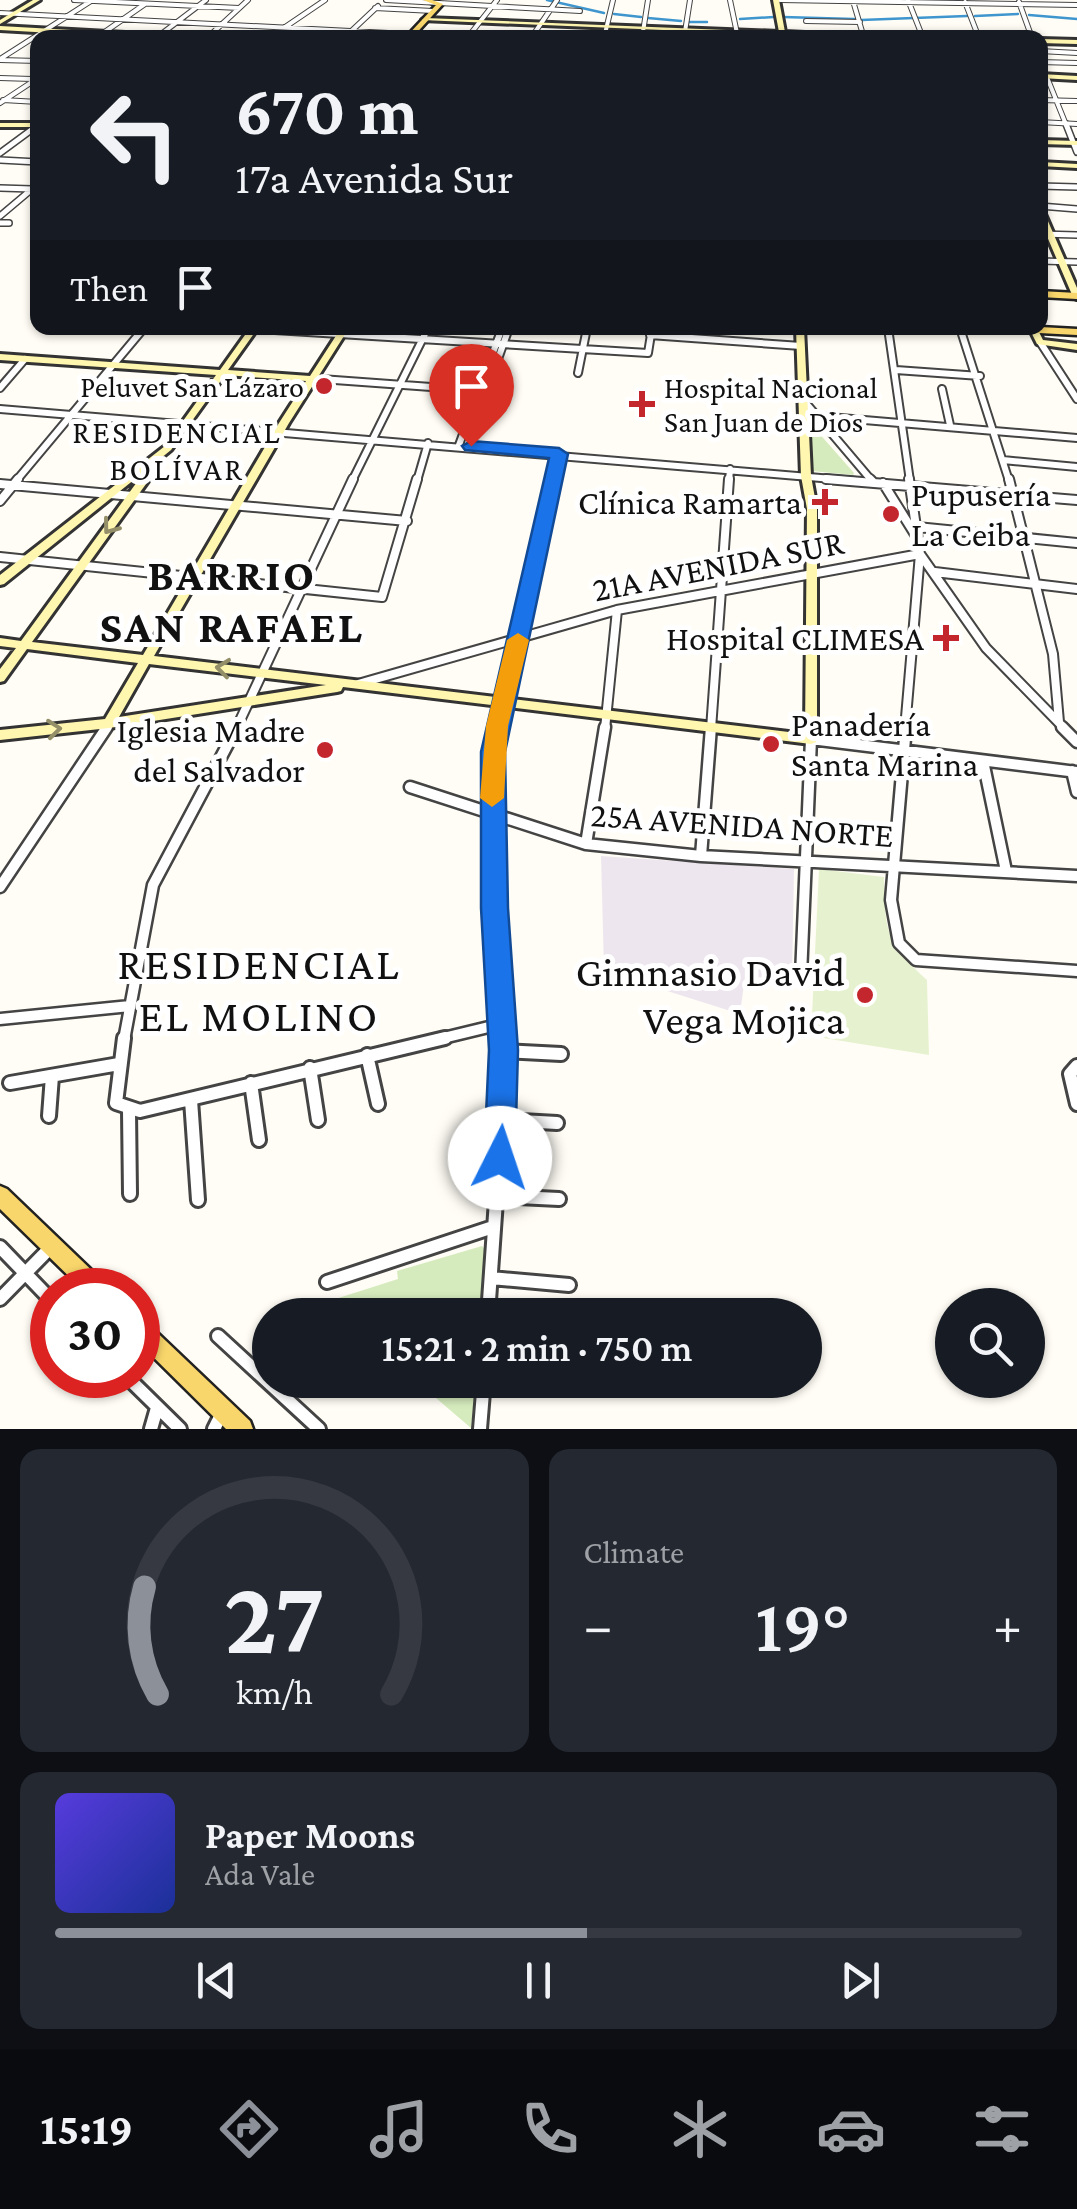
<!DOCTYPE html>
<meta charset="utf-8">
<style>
:root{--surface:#171b24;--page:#242831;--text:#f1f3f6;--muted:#9ea1a6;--line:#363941;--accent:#8c9099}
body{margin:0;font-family:"Crimson Pro",serif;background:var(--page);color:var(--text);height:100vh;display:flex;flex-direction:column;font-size:38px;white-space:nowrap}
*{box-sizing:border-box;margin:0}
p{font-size:32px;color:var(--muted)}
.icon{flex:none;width:55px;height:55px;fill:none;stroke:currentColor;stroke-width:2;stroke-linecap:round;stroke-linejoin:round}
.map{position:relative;height:1429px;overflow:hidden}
.sheet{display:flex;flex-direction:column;gap:20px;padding:20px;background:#0d0f14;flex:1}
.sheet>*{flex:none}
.banner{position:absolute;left:30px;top:30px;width:1018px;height:305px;border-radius:20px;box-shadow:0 2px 8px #0004;background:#171b24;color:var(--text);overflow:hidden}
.fabs{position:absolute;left:935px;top:1288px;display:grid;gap:20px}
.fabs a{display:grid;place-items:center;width:110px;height:110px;border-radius:50%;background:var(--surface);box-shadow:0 2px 8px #0004;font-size:50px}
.speed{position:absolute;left:30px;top:1268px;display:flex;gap:20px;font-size:50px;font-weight:700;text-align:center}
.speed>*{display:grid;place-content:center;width:130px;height:130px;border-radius:50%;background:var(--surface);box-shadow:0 2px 8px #0004;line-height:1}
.speed .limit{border:15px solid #d22;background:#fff;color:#111}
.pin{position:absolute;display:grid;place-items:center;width:85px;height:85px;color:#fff;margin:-102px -42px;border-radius:50% 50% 50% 0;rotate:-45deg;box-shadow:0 0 10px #0007}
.pin .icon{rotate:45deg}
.me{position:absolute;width:110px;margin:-55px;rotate:4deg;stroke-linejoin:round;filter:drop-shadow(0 0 8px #0008)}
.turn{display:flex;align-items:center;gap:35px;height:210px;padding:0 40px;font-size:45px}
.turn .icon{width:130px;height:130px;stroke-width:2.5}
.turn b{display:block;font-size:70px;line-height:85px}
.then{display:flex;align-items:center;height:95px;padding:0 40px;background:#0003;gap:20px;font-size:38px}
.big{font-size:75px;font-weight:600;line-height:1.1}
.sheet .card{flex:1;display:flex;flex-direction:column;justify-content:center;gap:15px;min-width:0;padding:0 35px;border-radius:20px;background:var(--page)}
.sheet .dial{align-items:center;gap:0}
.dial svg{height:260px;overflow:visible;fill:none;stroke:var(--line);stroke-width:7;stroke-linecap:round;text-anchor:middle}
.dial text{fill:var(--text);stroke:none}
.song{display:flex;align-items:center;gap:30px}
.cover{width:120px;height:120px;border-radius:15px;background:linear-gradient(135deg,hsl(250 70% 55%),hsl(230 70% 35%))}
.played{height:10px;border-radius:5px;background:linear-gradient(90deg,var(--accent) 55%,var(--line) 55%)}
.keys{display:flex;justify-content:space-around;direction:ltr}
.heat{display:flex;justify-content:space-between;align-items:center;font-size:55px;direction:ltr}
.sheet .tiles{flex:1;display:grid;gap:20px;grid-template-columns:1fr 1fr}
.card:last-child{grid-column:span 2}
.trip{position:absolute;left:252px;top:1298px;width:570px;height:100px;border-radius:50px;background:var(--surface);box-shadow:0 2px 8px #0004;font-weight:600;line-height:100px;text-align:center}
.dock{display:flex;height:160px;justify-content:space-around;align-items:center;background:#090b0e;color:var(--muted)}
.dock .icon{width:70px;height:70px}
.dock .current{color:var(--accent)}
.dock b{font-size:45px;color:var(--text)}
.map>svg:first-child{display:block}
</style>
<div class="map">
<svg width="1077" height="1429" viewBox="0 0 1077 1429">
<rect width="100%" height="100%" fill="#fffdf5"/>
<path fill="#eee6ef" d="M601,856L794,869L792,978L745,977L740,1014L604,971Z"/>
<path fill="#d5ebbd" d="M817,431L854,473L853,475L812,471L809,432Z
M482,1246L487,1252L481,1315H340L330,1306L329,1301L398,1279L397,1271Z
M416,1380H476L471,1428L415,1380Z"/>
<path fill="#e6f2cf" d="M819,869L884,877C885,933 886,942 927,980L929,1055L811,1036Z"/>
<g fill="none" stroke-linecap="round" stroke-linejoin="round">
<path stroke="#3f96cf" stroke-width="2.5" d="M547,0L604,13
M614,14L641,17
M1029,15L1077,19
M975,16L1018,14
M783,17L854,19
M648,18L681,21
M740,19L774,17
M861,20L967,16
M689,22H707"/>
<g stroke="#444" stroke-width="6">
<path id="street-far5" d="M74,0L239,8
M386,0L580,11
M730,0L738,38
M780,0L1077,5
M908,0L923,38
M853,1L864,38
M965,2L979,38
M1019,2L1032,38
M375,8L433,11
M0,13L485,38
M806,21L860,22
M468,37L497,0
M96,38L145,4
M156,38L206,0
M207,38L248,0
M269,38L325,0
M344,38L378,6
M531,38L557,0
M604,38L613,0
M642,38L648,0
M684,38L690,0
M1040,51L1077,53
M0,59L91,1
M0,60L38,61
M1040,60L1067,127
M1040,62L1077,63
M0,78L32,79
M3,100L38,102
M1040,100L1077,101
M0,103L38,78
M1040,122L1077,124"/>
</g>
<g stroke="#444" stroke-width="8">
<path id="street-far4" d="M1066,124L1077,152
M0,153L38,125
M0,160L38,162
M1040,186L1077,187
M0,188L32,189
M1040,206L1077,209
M0,216L38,184
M0,223H9
M1040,234L1077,235
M1040,261L1077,262"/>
</g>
<g stroke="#444" stroke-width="10">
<path id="street-far3" d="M240,328L648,353L652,328
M888,328L910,481
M960,328L1009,481
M650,335L801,346
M1040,342L1077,399
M896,370L980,376
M578,373L587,328
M321,379L486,391
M0,388L25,359
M942,389L950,425
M805,402L872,481
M0,409L856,481
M817,416L1077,438
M459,445L502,328
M467,446L509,328
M1003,460L1077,467
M16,481L144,328
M352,481L428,328
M417,481L428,443
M553,481L559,454
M729,481L730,469"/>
</g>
<g stroke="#444" stroke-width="12">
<path id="street-far2" d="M826,479L1077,500
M870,479L873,482
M1009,479L1053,654L1059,722
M883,483L916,536
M0,484L407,521
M0,501L18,479
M917,527L1077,543
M920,554L986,648L1065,729
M0,557L382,597L417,479
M935,572L1077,589
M358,684L617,610L920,554
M105,729L109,723
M236,729L353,479
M498,729L554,479
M605,729L617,610
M711,729L729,479
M905,729L920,554L909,479"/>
</g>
<g stroke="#444" stroke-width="15">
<path id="street-far1" d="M499,727L493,752L502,1040
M906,727L891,900L899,943L916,960L1077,971
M1062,727L1077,742
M983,761L1006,871
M1072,771L1077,792
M410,787L586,844L701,856L1077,876
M586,844L605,727
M701,856L711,727
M0,887L107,727
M801,976L811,739L1077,772
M0,1019L130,1006
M124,1040L153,885L237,727
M435,1040L501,1024"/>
</g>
<g stroke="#444" stroke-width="18">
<path id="street" d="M124,1038L116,1103L140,1111L445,1038
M504,1051L561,1054
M367,1055L378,1104
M1077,1066L1070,1074L1077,1104
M310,1068L318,1120
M10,1083L119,1064
M251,1083L259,1140
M191,1100L198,1200
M129,1111L130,1194
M49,1116L52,1076
M503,1120L557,1123
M496,1196L559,1199
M0,1247L52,1301
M491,1278L569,1285
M327,1282L493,1227
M0,1299L52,1246
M488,1315L504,1086L502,1038
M218,1336L319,1429
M125,1375L180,1429
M151,1429L157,1408
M214,1429L222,1413
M480,1429L484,1380"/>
</g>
<g stroke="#333" stroke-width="6">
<path id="secondary" d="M33,0H40L0,24V20Z
M773,0H779L785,32L906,38L785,35L786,38H780V35L422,20L425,18L779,32Z
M0,26L179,36L181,38H141L0,30Z
M1040,39L1077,40V44L1040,43Z
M1040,74L1077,76V80L1040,78Z
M0,123H38V127H0Z
M1040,140L1077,141V145L1040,144Z
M1040,162L1077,164V168L1040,166Z
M1040,210L1044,212L1077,288V299L1073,297L1040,220Z
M250,328H258L228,370L310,376L341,328H349L318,377L322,379L315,382L289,423L154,656L805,734L807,509L801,476L796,328H804L811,476L817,509V739L816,742L811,744L343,687L341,691L337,692L109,728L0,740V730L105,719L138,663L27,649L4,681L0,682V669L16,648L0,646V638L21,641L145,471L4,584L0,585V575L165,446L216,375L0,360V354L220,370ZM225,375L306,381L279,423L143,655L32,642L159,466L155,463L171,450ZM149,664L326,685L119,717Z
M1029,328H1037L1043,340L1077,344V350L1037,344Z"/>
</g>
<g stroke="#222" stroke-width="5">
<path id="primary" d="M423,0H432L443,4L412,38H405L436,5Z
M1040,291L1077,293V299L1040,297Z
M1040,327L1077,329V335L1000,331L995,328Z
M0,1186L7,1189L105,1283L108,1290H83L0,1209Z
M138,1318L145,1321L250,1421L253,1429H226L138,1342Z"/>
</g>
<use href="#street-far5" stroke="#fff" stroke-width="4"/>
<use href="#street-far4" stroke="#fff" stroke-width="5"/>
<use href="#street-far3" stroke="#fff" stroke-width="6"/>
<use href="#street-far2" stroke="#fff" stroke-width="8"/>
<use href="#street-far1" stroke="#fff" stroke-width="10"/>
<use href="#street" stroke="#fff" stroke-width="12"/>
<use href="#secondary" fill="#fff6b0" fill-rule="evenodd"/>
<use href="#primary" fill="#f9d66b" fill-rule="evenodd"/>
</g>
<defs><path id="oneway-chevron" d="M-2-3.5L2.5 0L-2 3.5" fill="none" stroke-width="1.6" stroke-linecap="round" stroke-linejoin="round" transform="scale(2.5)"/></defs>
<g stroke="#948f68">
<use href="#oneway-chevron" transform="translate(110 527) rotate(127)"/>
<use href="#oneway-chevron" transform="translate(223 668) rotate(-173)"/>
<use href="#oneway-chevron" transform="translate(54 729) rotate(-6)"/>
</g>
<path fill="#1a73e8" stroke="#114b97" stroke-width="2.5" d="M471,441L559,448L568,454L505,752L508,908L518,1050L515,1158L511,1169L500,1174L488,1169L484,1158L489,1050L481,908V752L549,458L465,450L462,446Z"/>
<path fill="#f59e0b" d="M518,633L529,640L508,726L504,798L492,807L480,798L486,726L507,640Z"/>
<g fill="#c4262e" stroke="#fff" stroke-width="4">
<circle cx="324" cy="386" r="10"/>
<path d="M637 389h10v10h10v10h-10v10h-10v-10h-10v-10h10z"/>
<path d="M820 487h10v10h10v10h-10v10h-10v-10h-10v-10h10z"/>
<circle cx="891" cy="514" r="10"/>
<path d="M941 623h10v10h10v10h-10v10h-10v-10h-10v-10h10z"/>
<circle cx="771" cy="744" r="10"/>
<circle cx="325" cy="750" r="10"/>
<circle cx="865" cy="995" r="10"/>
</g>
<g text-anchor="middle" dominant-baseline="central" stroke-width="10" stroke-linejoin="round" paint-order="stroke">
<g font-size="30" fill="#111" stroke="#fff" text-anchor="end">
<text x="304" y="386">Peluvet San Lázaro</text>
<text x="664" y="387" text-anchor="start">Hospital Nacional<tspan x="664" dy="34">San Juan de Dios</tspan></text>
</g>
<g font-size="32" letter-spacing="2.5" fill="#111" stroke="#fff">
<text x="177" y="432">RESIDENCIAL<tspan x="177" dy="37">BOLÍVAR</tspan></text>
</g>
<g font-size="35" fill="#111" stroke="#fff" text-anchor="end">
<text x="911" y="494" text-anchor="start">Pupusería<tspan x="911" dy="40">La Ceiba</tspan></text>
<text x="802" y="502">Clínica Ramarta</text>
<text x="924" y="638">Hospital CLIMESA</text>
<text x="791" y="724" text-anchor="start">Panadería<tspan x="791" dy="40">Santa Marina</tspan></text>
<text x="305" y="730">Iglesia Madre<tspan x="305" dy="40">del Salvador</tspan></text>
</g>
<g font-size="35" fill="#111" stroke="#fff">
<text transform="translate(718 566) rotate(-11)">21A AVENIDA SUR</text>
<text transform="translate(742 825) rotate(4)">25A AVENIDA NORTE</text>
</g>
<g font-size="42" fill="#111" stroke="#fff" text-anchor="end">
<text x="845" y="971">Gimnasio David<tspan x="845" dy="48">Vega Mojica</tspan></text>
</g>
<g font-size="45" font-weight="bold" letter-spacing="2.5" fill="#111" stroke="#fff">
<text x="232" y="575">BARRIO<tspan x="232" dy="52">SAN RAFAEL</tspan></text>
</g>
<g font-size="45" letter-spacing="2.5" fill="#111" stroke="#fff">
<text x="259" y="964">RESIDENCIAL<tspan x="259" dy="52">EL MOLINO</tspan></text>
</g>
</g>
</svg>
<div class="fabs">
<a><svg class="icon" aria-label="search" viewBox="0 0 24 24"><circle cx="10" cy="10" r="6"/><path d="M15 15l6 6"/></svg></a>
</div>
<div class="speed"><div class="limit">30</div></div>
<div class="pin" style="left:471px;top:446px;background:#d93025"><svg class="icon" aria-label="arrive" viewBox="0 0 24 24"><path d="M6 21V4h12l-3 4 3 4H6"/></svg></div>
<svg class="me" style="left:500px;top:1158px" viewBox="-20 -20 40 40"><circle r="19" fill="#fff"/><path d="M0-13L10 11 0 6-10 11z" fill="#1a73e8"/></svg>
<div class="trip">15:21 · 2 min · 750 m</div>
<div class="banner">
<div class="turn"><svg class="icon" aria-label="left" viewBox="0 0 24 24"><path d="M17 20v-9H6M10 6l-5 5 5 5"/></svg><div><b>670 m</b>17a Avenida Sur</div></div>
<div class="then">Then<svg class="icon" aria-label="arrive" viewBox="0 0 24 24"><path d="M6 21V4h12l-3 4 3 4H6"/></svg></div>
</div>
</div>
<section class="sheet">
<div class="tiles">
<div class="card dial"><svg viewBox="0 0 100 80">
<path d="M14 69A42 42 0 1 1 86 69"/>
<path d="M14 69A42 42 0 0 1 10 36" stroke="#8c9099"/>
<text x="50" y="56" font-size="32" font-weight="700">27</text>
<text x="50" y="72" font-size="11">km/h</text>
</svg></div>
<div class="card"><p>Climate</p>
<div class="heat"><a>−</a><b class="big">19°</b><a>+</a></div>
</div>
<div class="card">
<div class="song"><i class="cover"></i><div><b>Paper Moons</b><p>Ada Vale</p></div></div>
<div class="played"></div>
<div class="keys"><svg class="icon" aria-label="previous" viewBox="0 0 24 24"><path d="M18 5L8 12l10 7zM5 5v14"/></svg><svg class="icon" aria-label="pause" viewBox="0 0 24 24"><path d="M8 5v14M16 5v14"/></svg><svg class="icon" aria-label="next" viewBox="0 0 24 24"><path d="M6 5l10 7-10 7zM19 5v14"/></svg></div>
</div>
</div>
</section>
<nav class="dock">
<b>15:19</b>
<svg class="icon current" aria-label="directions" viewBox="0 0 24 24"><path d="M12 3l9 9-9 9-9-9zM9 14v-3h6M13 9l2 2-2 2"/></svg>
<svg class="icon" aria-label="music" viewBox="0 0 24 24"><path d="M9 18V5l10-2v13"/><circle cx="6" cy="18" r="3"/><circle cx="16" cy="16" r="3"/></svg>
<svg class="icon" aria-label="phone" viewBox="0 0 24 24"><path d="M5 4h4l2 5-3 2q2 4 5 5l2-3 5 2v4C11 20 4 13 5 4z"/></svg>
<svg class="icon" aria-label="climate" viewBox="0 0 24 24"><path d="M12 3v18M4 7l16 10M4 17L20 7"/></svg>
<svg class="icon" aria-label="car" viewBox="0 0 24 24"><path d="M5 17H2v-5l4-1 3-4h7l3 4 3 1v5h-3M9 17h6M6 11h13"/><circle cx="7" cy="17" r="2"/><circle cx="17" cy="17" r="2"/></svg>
<svg class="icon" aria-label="filters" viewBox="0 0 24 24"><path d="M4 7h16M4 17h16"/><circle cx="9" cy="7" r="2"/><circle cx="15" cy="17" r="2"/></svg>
</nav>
